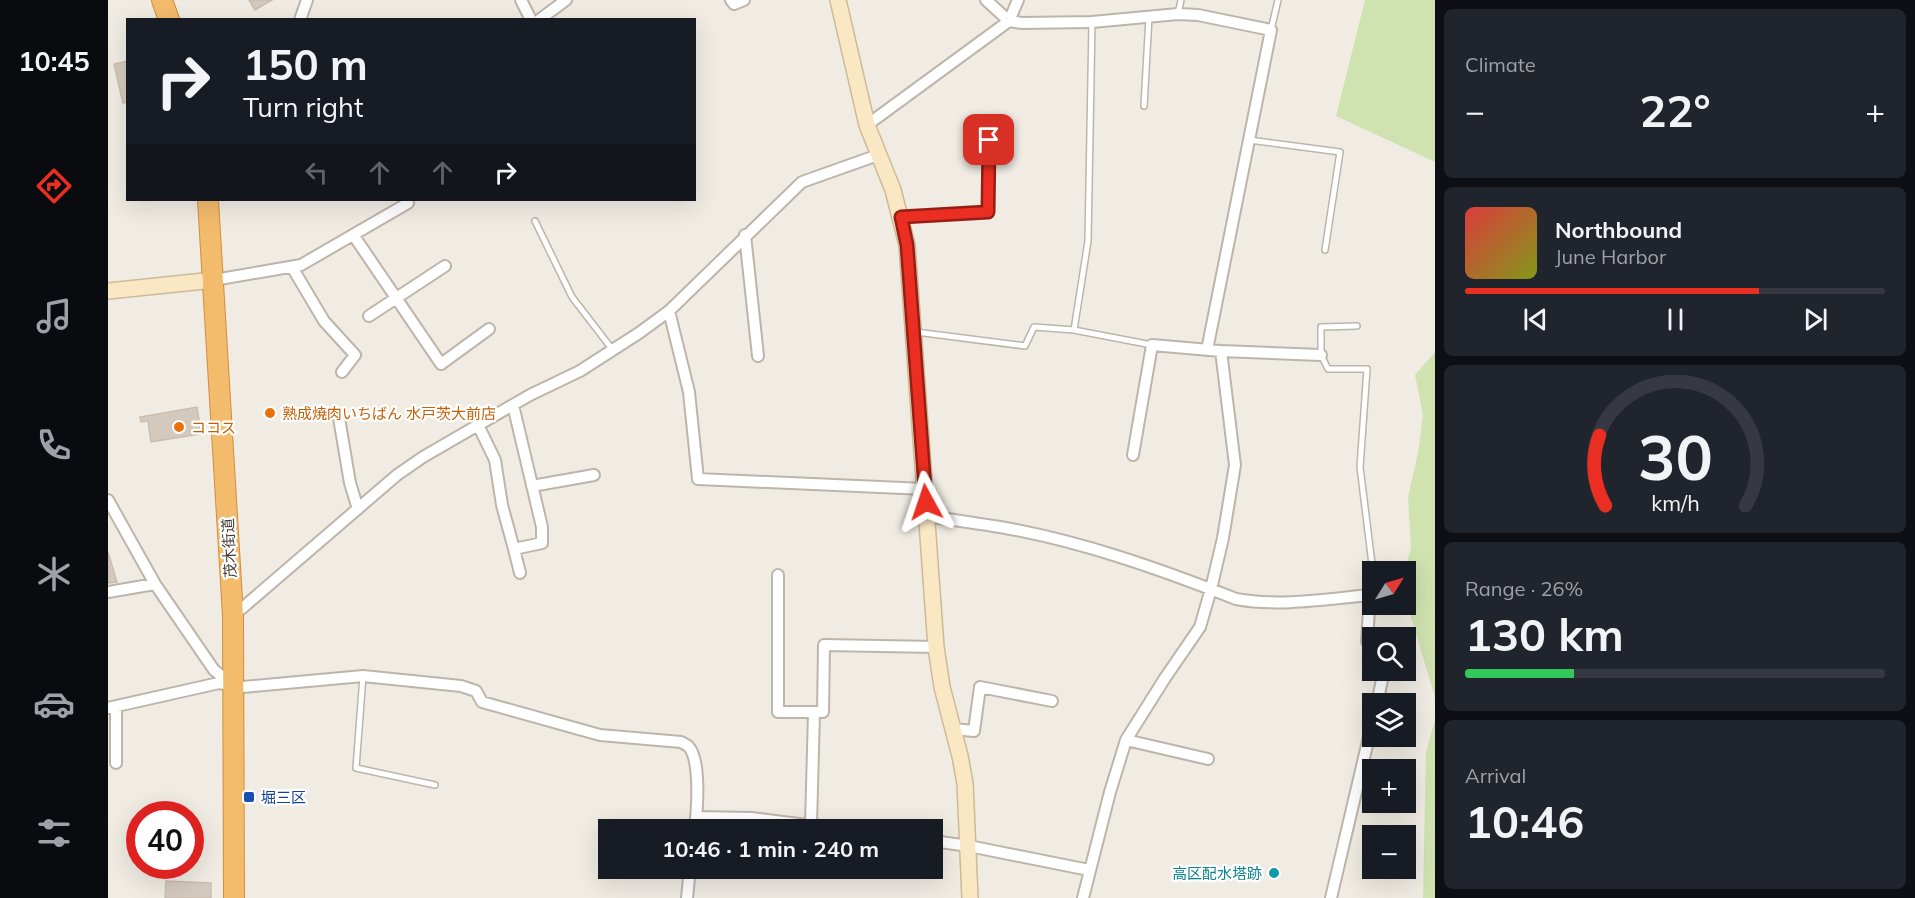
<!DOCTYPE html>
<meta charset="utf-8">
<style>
:root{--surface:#171b24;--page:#20242c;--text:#f1f3f6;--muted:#9ea1a6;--line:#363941;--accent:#ea2e21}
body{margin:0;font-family:Mulish,"Noto Sans JP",sans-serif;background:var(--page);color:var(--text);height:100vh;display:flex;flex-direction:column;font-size:22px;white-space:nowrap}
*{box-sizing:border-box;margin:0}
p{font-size:20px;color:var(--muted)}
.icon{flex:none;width:33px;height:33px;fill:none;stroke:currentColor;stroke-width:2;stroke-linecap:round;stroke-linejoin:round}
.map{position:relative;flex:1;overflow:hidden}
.drawer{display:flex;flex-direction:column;gap:9px;padding:9px;background:#0d0f14;width:480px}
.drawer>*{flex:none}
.hud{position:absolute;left:18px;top:18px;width:570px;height:183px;border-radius:0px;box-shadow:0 6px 24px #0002;background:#171b24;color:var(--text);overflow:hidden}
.needle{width:39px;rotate:53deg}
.buttons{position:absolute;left:1254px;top:561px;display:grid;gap:12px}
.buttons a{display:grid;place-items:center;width:54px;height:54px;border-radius:0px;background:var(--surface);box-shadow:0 6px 24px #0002;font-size:30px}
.speed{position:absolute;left:18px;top:801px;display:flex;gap:12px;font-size:30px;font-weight:700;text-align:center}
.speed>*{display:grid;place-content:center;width:78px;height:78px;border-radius:50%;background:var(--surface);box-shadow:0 6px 24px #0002;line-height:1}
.speed .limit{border:9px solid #d22;background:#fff;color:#111}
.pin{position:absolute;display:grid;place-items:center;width:51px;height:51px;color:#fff;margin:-26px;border-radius:12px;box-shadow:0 3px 9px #0006}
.me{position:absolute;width:66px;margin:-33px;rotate:355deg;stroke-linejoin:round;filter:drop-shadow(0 0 4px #0008)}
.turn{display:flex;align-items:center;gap:21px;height:126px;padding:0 18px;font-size:27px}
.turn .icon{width:78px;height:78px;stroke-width:2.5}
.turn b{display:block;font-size:42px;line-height:51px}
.lanes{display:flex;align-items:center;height:57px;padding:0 18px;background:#0003;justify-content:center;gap:30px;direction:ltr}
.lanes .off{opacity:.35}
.big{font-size:45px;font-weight:700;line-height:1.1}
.drawer .card{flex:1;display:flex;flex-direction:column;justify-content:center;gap:9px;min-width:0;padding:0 21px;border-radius:9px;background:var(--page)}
.drawer .dial{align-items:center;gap:0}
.dial svg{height:156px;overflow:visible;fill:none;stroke:var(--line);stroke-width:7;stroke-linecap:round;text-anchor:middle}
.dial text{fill:var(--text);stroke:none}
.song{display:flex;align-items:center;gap:18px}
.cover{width:72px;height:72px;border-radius:9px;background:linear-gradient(135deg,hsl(0 70% 55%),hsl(70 70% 35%))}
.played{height:6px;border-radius:3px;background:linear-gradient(90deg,var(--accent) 70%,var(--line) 70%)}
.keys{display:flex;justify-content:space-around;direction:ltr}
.heat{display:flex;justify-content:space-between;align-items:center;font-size:33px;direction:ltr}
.charge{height:9px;border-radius:4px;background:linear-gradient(90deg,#34c759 26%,var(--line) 0)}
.trip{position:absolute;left:490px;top:819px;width:345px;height:60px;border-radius:0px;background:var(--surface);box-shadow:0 6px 24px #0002;font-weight:700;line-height:60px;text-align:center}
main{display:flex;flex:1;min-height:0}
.dock{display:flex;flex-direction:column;width:108px;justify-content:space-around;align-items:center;background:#090b0e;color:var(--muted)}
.dock .icon{width:42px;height:42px}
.dock .current{color:var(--accent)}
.dock b{font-size:27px;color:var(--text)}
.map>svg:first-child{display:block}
</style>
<main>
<nav class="dock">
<b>10:45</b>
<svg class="icon current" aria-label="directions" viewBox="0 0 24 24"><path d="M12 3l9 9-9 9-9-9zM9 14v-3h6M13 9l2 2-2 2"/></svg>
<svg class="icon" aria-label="music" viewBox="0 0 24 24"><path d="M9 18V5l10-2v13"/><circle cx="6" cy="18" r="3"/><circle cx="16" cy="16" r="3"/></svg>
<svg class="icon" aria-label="phone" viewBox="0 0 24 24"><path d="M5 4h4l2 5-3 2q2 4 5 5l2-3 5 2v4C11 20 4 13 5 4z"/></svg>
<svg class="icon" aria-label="climate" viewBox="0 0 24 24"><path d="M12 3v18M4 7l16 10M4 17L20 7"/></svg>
<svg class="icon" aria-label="car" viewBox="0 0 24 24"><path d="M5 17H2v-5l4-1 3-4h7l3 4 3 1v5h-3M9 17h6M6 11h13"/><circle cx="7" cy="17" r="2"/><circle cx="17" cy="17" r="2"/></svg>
<svg class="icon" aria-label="filters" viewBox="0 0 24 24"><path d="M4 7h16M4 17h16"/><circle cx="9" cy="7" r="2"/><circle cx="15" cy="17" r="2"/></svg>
</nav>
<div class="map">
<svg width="1327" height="898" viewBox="0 0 1327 898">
<rect width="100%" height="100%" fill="#f0ece4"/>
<path fill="#cfe2af" d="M1257,0H1327V162L1228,116Z
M1327,352V697L1298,601V572L1296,571L1303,549L1300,497L1310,453L1315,415L1307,375Z
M1327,720V898H1315L1318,752Z"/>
<path fill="#d4c9bd" stroke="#cbbdae" stroke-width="1.5" d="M141,0H164L147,10Z
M20,61V102L15,103L6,64Z
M89,407L93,434L43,442L40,421L33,422L32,417Z
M0,552L9,582L0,583Z
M58,881L103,883V898H57Z"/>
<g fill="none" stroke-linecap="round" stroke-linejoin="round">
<g stroke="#beb5aa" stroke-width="8">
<path id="lane" d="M1070,14L1073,0
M1163,30L1170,0
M1036,106L1041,17
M1141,140L1232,152L1217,250
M795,216L880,212L881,140
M427,221L464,297L504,349
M1249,326L1213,327V355L1220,369H1259L1252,467L1265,572
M966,330L980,241L984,22
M808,332L917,346L926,327L966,330L1044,345
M255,676L248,768L327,785"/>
</g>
<g stroke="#beb5aa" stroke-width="14">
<path id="street" d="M413,0L423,20
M623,0L626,4L636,0
M878,0L901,21L914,23L984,22L1070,14L1090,15L1163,30L1099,350
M192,20L199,0
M431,20L458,0
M759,125L901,21L910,0
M637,235L650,356
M246,236L333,364L381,329
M184,267L216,321L247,355L234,372
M106,280L193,265L300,203
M561,311L581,392L590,479L817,489
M261,316L337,266
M231,418L242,483L250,509
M370,425L387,460L394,505L406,549L434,543V527L405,405
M1025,455L1044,345L1113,351L1213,355
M424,486L486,475
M0,500L47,584L106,670L123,683
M820,516C844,520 868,523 892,527C973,541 1052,569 1128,599C1172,607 1218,599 1262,595L1259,641L1264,643
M406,549L412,573
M670,575V712H715L716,645L828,647
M0,592L47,584
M125,616L289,475L315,457L422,395L472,371L531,333L561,311L694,182L770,155
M1269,704L1276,670
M0,708L111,683L135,687L255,676L353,686L368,691L374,702L492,735L573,742C575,743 579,745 581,747C593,762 589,811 587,830
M845,729L866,731L872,687L944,701
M1018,740L1100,759
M8,763V706
M588,817L643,818L738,830
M703,825L706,712
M825,841L861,846L981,870
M579,898L582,868
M975,898L1002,792L1018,740L1057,678L1092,627L1103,589L1115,538L1127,465L1113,351
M1223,898L1264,724"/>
</g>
<g stroke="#cdba96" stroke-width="18">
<path id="secondary" d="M730,0L759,125L785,190L799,245L828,647L834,687L852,756L857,783L862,898
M0,291L106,280"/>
</g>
<g stroke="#d18e3d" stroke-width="22">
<path id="highway" d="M54,0L61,20
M100,200L125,616L126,898"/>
</g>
<use href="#lane" stroke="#fff" stroke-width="5"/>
<use href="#street" stroke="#fff" stroke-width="10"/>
<use href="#secondary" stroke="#fae8c4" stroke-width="15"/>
<use href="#highway" stroke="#f3bb6c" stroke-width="20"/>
</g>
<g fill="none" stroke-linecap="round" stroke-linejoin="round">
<g stroke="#981e15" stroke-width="15">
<path id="route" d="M818,502L799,245L793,217L880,212L881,140"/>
</g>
<use href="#route" stroke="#ea2e21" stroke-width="10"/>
</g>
<g fill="#e8710a" stroke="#fff" stroke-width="2">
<circle cx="162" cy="413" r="6"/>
<circle cx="71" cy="427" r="6"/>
</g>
<rect fill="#1a4fb4" stroke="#fff" stroke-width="2" x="135" y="791" width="12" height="12" rx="3"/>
<circle fill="#0f9aa8" stroke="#fff" stroke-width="2" cx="1166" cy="873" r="6"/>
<g text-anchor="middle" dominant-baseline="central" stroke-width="4.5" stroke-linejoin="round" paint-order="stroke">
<g font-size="15" fill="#c56008" stroke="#fff" text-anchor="start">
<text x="174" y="413">熟成焼肉いちばん 水戸茨大前店</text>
<text x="83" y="427">ココス</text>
</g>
<g font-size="15" fill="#423b34" stroke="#fff">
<text transform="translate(121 548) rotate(-93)">茂木街道</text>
</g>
<g font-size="15" fill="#164399" stroke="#fff" text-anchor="start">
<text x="153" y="797">堀三区</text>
</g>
<g font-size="15" fill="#0d838f" stroke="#fff" text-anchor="end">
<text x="1154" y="873">高区配水塔跡</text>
</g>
</g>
</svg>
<div class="buttons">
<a><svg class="needle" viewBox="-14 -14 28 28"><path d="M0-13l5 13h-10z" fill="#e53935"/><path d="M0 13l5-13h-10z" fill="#9ea1a6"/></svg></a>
<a><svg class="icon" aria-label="search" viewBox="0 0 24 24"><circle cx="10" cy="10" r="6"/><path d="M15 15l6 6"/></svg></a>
<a><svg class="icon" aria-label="layers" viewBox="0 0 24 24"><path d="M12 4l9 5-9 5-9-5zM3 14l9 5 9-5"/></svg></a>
<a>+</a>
<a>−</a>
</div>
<div class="speed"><div class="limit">40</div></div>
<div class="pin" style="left:881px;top:140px;background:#d93025"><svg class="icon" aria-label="arrive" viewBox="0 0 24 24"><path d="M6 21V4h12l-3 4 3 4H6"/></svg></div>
<svg class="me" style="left:818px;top:502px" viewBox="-20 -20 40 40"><path d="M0-17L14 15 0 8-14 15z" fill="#ea2e21" stroke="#fff" stroke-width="4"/></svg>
<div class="trip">10:46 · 1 min · 240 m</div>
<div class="hud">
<div class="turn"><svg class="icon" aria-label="right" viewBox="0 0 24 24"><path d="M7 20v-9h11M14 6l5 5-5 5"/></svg><div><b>150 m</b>Turn right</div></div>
<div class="lanes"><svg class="icon off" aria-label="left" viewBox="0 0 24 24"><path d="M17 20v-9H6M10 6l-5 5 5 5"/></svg><svg class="icon off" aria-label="ahead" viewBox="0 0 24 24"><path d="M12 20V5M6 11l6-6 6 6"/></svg><svg class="icon off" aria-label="ahead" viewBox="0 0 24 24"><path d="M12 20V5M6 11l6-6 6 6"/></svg><svg class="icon" aria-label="right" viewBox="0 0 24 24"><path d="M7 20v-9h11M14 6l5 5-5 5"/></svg></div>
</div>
</div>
<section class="drawer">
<div class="card"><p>Climate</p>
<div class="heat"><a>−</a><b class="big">22°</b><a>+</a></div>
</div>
<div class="card">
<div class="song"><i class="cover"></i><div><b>Northbound</b><p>June Harbor</p></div></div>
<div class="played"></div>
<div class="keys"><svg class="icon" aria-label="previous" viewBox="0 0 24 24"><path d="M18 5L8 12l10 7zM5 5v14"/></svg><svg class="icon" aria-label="pause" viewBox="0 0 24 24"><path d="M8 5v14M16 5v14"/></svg><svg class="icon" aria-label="next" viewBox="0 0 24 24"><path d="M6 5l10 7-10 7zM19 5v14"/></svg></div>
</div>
<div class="card dial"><svg viewBox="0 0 100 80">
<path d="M14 69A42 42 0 1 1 86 69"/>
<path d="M14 69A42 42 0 0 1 11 33" stroke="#ea2e21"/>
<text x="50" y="56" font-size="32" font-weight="700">30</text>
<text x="50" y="72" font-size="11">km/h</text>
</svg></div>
<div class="card"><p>Range · 26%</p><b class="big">130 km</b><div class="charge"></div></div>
<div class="card"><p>Arrival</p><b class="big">10:46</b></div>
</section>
</main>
